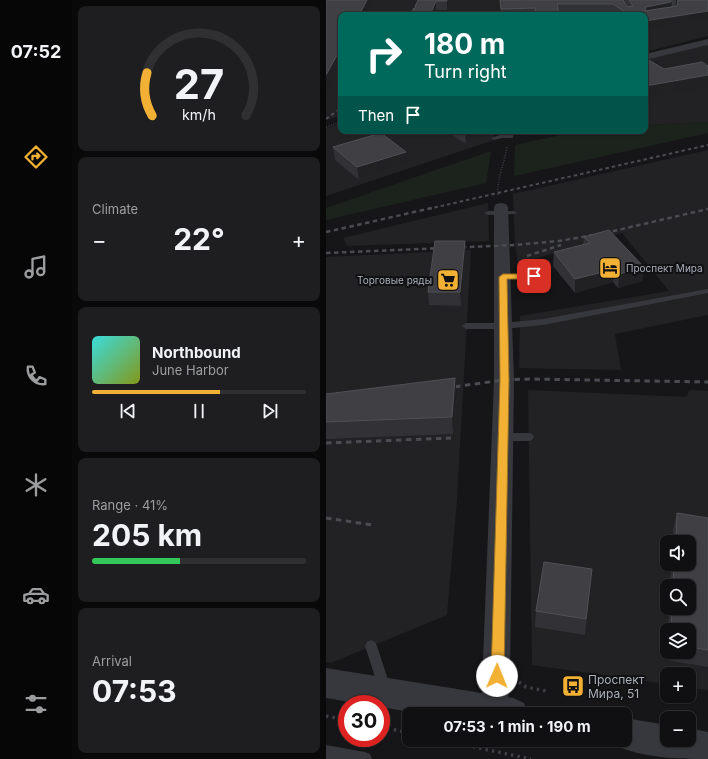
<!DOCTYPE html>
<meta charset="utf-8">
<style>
:root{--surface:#101012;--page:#1e1e20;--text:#f1f3f6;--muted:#9c9d9f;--line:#303032;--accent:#f2b134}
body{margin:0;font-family:Inter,sans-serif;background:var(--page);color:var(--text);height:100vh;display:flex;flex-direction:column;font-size:15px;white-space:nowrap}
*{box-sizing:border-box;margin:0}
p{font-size:13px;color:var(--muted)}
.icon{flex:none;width:22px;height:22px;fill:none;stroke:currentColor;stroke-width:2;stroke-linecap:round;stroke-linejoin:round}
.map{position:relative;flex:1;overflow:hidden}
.panel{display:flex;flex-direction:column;gap:6px;padding:6px;background:#09090a;width:254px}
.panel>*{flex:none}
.top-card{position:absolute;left:12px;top:12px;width:310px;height:122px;border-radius:8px;box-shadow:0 1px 3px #0004,0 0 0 1px var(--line);background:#00695c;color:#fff;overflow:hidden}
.fabs{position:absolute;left:334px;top:535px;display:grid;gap:8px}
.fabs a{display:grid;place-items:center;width:36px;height:36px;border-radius:8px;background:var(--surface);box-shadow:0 1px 3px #0004,0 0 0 1px var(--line);font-size:20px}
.speed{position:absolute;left:12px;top:695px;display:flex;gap:8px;font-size:20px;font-weight:700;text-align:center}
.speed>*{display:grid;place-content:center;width:52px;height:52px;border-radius:50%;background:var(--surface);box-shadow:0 1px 3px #0004,0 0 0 1px var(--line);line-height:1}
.speed .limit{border:6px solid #d22;background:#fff;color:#111}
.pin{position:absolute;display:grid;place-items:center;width:34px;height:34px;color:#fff;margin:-17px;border-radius:8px;box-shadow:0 2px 6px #0006}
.me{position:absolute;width:44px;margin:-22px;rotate:1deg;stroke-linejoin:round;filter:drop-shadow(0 0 3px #0008)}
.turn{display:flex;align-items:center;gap:14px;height:84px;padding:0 20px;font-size:18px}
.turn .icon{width:52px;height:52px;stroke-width:2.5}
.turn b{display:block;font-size:28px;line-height:34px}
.then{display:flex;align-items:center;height:38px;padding:0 20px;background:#0003;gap:8px;font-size:15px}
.big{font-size:30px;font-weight:700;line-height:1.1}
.panel .widget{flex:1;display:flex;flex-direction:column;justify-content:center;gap:6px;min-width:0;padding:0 14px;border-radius:8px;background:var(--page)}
.panel .dial{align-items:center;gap:0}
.dial svg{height:104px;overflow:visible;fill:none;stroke:var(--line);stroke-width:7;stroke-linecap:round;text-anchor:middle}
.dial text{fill:var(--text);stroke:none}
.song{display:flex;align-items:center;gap:12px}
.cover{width:48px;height:48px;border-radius:6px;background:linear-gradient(135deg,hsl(180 70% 55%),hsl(70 70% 35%))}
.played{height:4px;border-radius:2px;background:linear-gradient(90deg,var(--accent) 60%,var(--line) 60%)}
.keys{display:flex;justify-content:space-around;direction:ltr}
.heat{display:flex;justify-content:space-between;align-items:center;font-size:22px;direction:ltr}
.charge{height:6px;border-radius:3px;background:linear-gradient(90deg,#34c759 41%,var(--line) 0)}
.trip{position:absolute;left:76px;top:707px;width:230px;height:40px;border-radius:8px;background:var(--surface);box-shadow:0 1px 3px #0004,0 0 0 1px var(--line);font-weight:700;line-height:40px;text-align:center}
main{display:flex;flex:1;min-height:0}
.tabs{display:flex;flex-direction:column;width:72px;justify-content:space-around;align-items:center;background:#060607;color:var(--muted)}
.tabs .icon{width:28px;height:28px}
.tabs .selected{color:var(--accent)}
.tabs b{font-size:18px;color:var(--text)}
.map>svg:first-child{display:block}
</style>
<main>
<nav class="tabs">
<b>07:52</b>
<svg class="icon selected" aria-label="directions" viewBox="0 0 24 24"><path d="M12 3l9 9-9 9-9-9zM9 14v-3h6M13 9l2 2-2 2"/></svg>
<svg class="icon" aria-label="music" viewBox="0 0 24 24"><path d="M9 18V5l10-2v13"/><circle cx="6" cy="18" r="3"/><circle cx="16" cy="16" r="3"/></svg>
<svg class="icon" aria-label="phone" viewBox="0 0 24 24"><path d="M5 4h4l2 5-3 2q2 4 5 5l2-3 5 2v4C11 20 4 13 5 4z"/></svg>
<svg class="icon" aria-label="climate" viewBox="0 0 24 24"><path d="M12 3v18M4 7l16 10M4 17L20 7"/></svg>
<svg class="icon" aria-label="car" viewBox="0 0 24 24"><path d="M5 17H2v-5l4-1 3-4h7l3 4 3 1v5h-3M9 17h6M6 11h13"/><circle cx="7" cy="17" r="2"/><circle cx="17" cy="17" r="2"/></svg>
<svg class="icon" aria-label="filters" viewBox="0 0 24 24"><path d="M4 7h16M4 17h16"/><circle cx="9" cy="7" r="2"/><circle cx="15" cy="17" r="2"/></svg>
</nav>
<section class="panel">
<div class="widget dial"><svg viewBox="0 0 100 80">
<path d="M14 69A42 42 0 1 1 86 69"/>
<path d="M14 69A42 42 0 0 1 10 36" stroke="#f2b134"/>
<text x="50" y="56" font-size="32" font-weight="700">27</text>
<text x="50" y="72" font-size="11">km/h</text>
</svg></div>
<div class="widget"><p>Climate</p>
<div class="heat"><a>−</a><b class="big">22°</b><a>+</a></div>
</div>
<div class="widget">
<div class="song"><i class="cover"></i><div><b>Northbound</b><p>June Harbor</p></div></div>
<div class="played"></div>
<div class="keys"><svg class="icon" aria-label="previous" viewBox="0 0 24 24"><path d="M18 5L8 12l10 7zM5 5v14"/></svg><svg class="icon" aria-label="pause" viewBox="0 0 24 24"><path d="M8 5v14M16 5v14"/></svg><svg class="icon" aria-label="next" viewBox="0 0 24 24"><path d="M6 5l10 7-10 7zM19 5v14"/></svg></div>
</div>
<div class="widget"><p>Range · 41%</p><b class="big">205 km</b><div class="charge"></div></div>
<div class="widget"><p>Arrival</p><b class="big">07:53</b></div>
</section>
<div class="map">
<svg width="382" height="759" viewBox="0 0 382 759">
<rect width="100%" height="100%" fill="#161618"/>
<path fill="#222225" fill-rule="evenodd" d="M0,0H382V36L319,52V15H15V116L0,120Z
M382,44V122L319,125V59Z
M15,124V131H168V140L0,196V128Z
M382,150V315L289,334L295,370L193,368L194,316L343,291L296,233L192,264L189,245L187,194Z
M162,203L163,241L21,246L17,238Z
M145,250L131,500L121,615L5,663L0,662V257Z
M202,390L361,397L363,390L382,391V690L363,688V674H341V684L206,665ZM341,542H363V564H341ZM341,586H363V608H341ZM341,630H363V652H341Z"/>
<path fill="#1c231d" d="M382,122V133L188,176L189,145L252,131H319V125Z
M165,151L160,183L0,220V208Z"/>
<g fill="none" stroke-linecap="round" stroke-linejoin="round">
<path stroke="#3d3f44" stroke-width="1.5" stroke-dasharray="1 1.5" stroke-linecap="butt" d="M0,127L15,122
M172,195C170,181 179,162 181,146"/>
<path stroke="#3d3f44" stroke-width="3.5" stroke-dasharray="2.5 4" stroke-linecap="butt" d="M193,682L200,687L220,691
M0,716L21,720
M55,727L83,733
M115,740L205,759"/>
<path fill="#37383d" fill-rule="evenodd" d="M346,0H350L349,14L319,19V17L345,12Z
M186,131H196L184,136L168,140L165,138Z
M188,211L190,212V214L162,215L158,213L162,211Z
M208,274H211L212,276L211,278L177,279L173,277L177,275Z
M382,289V293L217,325L178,329H140L136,326L140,323H178L217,319Z
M177,433H203L206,434L208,437L206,440L203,441H177L174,440L172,437L174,434Z
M45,640L49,642L51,646L65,689L63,693L59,695L55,693L53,689L39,646L41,642Z
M0,745L39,752L44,754L46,759H0Z"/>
<path fill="#37383d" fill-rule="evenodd" d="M382,39V45L319,60V54Z
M176,131H188L187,138H177Z
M175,203L180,204L182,207L188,380L184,676L181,714H157L155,711L168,380V207L170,204Z"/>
<path fill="#37383d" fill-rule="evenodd" d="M0,668L187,698L198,703L203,714H95L55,707V704H36L0,698Z
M299,718L341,725V740H363V728L382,732V759C351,759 317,758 288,745L285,740H299Z"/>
<path stroke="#4a4c52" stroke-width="1.5" stroke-dasharray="3 2" stroke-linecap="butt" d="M84,15L93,0"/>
<path stroke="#4a4c52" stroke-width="2" stroke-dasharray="3.5 3" stroke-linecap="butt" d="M0,119L15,108
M102,209L382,145"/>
<path stroke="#4a4c52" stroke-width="2.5" stroke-dasharray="4.5 3.5" stroke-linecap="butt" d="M0,232L106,208
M0,253L189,245L233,241L279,233L382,209
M201,256L235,245"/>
<path stroke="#4a4c52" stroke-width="3" stroke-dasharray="5.5 4.5" stroke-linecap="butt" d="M119,388L178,380L203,379L382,382
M0,443L125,438
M0,518L46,525"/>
</g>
<path fill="#323236" d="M92,0H124L121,10H110Z
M174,0H345L344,7L351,6V0H382V20L319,30V15H290L286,12H233V15H175Z
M120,131H168V135L140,144Z
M7,147L81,164L33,180L9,160Z
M258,237L318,267L316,281L292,288L287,282L249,293L227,266L228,252L257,245Z
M139,241L140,254L135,306L103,305L102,292Z
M0,394L131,396L127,434L0,439Z
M351,513L382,518V667L340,660L341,646V652H363V630H342L343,608H363V586H344L345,564H363V542H347V530Z
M266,569L259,635L209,627L210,611Z"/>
<path fill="#212124" d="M41,0H44L45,8L41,15H33Z
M121,0H124L121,10Z
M110,1V10L108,15H104Z
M345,2L344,11L319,15L320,7Z
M382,11V20L319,30V21Z
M15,48V64L0,92V75Z
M382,75V86L319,98V86Z
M142,131H168V135L140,144L139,132Z
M80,152L81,164L33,180L31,167Z
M139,241L140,254L135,306L134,292Z
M318,267L316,281L292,288L293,274Z
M289,269L287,282L249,293V279Z
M129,378L131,396L127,434L126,417Z"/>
<path fill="#3f3f44" stroke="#4f5156" d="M0,0H41L33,15H15V48L0,75Z
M92,0H121V1H110L104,15H86Z
M174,0H297L301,7L307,6L303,0H345V2L320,7L319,11L351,6L352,0H382V11L319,21V15H304L287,4H231L233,14L210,15L209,8L175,9Z
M319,58L338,69L376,62L382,66V75L319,86Z
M55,133L80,152L31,167L7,147Z
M283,230L318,267L293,274L289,269L249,279L228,252L264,243L258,237Z
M109,241H139L134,292H102Z
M129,378L126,417L0,422V394Z
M351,513L382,518V650L363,647V630H345L346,608H363V586H347L348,564H363V542H350Z
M218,562L266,569L260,619L210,611Z"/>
<path fill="#f2b134" stroke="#9d7322" d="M177,274H208L212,276L208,279H181L183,380L178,676L176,680L171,682L167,680L165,676L174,380L173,277Z"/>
<defs>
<g id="hotel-square" transform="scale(1.15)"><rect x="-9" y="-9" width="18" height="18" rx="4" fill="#f2b134" stroke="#111113"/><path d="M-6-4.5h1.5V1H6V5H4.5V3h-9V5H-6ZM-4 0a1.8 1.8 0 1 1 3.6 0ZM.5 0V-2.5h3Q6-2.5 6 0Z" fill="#111"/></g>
<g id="supermarket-square" transform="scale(1.15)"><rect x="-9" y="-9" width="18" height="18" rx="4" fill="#f2b134" stroke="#111113"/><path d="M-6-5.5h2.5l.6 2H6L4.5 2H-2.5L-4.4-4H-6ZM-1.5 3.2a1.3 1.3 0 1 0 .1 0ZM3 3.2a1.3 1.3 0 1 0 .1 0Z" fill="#111"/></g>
<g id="bus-square" transform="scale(1.15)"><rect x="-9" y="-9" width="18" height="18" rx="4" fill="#f2b134" stroke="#111113"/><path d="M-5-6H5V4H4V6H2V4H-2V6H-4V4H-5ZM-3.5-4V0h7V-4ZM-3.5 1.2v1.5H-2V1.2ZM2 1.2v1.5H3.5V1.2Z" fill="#111"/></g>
</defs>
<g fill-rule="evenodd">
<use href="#hotel-square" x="284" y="268"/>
<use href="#supermarket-square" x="122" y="280"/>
<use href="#bus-square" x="247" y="686"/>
</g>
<g text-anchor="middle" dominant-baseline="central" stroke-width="4" stroke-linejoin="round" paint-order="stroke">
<g font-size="10" fill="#a8adb8" stroke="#111113" text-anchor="start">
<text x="300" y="268">Проспект Мира</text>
<text x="106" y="280" text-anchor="end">Торговые ряды</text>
</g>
<g font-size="12" fill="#a8adb8" stroke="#111113" text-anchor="start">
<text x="262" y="679">Проспект<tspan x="262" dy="14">Мира, 51</tspan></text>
</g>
</g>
</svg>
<div class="fabs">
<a><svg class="icon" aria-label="sound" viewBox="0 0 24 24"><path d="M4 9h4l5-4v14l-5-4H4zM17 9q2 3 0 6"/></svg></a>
<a><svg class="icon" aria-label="search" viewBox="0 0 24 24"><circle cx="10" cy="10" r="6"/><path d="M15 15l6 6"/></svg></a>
<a><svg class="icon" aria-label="layers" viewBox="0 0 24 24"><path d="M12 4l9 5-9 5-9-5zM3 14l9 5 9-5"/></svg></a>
<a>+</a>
<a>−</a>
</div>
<div class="speed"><div class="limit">30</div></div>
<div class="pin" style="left:208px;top:276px;background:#d93025"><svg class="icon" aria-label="arrive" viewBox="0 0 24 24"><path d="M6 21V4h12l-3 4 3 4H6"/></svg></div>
<svg class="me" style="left:171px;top:676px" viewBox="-20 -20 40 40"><circle r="19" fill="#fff"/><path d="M0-13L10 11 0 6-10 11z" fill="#f2b134"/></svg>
<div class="trip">07:53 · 1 min · 190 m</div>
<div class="top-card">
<div class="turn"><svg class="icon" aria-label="right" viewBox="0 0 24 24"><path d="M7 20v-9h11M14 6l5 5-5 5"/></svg><div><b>180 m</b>Turn right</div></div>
<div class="then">Then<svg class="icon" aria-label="arrive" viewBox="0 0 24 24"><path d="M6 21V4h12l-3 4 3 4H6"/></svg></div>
</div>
</div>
</main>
